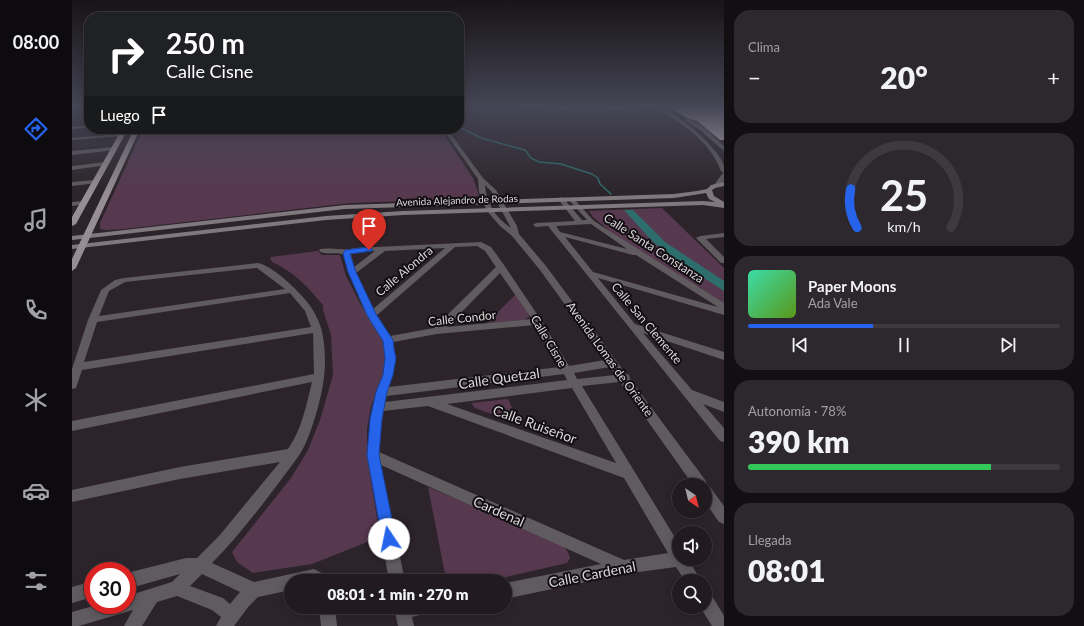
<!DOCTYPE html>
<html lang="es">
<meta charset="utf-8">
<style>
:root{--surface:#211b20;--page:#2d282d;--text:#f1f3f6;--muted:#a2a1a5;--line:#3e393e;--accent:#2563eb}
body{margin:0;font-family:Lato,sans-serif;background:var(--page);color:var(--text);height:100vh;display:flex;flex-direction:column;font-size:15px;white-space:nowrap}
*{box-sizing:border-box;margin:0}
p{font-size:13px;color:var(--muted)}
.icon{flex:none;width:22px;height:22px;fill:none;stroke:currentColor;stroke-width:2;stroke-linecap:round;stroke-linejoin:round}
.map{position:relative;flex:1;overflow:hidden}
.panel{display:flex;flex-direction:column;gap:10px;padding:10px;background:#120f12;width:360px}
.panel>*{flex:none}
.top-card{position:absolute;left:12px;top:12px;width:380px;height:122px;border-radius:16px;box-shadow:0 2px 10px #0003,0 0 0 1px var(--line);background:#202124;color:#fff;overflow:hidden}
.needle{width:26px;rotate:145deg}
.fabs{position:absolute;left:600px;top:478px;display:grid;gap:8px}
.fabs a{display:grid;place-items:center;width:40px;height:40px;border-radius:50%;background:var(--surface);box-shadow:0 2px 10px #0003,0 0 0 1px var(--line);font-size:20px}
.speed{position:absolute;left:12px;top:562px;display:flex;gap:8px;font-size:20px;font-weight:700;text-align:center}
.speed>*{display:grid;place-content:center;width:52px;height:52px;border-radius:50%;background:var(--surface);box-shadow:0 2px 10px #0003,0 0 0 1px var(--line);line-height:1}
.speed .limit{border:6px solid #d22;background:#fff;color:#111}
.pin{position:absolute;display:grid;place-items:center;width:34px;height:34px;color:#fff;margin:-41px -17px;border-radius:50% 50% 50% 0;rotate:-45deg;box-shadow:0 0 4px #0007}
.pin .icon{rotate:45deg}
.me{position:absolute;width:44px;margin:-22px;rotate:349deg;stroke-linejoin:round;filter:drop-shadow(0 0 3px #0008)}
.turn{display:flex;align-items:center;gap:14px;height:84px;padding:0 16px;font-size:18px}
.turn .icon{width:52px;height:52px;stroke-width:2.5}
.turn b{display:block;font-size:28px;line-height:34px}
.then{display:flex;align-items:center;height:38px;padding:0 16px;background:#0003;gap:8px;font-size:15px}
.big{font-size:30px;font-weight:800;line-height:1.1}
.panel .widget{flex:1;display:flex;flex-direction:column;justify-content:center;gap:6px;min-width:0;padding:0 14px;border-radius:16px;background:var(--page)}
.panel .dial{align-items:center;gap:0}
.dial svg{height:104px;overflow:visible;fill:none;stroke:var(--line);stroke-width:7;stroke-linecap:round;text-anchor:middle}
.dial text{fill:var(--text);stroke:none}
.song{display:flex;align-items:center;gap:12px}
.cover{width:48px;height:48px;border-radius:6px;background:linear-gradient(135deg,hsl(160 70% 55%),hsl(90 70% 35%))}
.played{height:4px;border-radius:2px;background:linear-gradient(90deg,var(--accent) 40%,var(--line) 40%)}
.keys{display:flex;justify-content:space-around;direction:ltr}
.heat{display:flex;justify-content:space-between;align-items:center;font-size:22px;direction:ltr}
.charge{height:6px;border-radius:3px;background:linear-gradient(90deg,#34c759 78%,var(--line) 0)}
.trip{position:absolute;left:212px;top:574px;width:228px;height:40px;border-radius:20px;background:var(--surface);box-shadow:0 2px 10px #0003,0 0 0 1px var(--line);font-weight:800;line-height:40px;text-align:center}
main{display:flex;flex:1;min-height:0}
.tabs{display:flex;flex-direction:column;width:72px;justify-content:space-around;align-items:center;background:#0d0b0d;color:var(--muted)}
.tabs .icon{width:28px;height:28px}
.tabs .on{color:var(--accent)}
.tabs b{font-size:18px;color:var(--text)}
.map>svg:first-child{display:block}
</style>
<main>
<nav class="tabs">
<b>08:00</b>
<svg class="icon on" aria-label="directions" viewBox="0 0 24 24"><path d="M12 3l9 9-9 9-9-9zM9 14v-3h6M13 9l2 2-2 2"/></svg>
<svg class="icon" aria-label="music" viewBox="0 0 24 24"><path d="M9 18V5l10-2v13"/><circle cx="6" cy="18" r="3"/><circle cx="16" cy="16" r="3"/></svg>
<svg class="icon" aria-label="phone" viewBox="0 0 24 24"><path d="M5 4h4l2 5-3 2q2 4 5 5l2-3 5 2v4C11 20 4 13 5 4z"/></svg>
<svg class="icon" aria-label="climate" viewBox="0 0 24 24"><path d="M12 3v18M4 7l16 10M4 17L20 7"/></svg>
<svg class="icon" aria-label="car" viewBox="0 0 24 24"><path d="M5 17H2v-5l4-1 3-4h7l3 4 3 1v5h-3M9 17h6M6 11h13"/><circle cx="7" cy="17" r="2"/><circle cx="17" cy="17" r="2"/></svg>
<svg class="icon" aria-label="filters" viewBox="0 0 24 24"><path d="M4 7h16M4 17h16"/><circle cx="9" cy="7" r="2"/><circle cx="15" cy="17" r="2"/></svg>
</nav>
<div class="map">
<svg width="652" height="626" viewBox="0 0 652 626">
<rect width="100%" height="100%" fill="#2c242a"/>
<path fill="#57394f" d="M71,129H368L401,178L407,195L401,198L392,199L279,203L52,229L34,230L28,229V223Z
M590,208L652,268V304L546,238L521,217L517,211Z
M246,251L250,255H268L274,276L292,311L309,336L316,350L315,367L299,406L295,429V455L308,537L240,564L181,573L165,562L160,552L219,478L236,450L248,420L261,375L259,335L251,310V305C237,288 221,271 200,262L198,257Z
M446,292L457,313V317L452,320L415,323Z
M436,399L448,424L403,408L399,403Z
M356,487L486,542C493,546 496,551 498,558L495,563L417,581H376L373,574Z"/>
<path fill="#2d6e6c" d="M552,210H561L593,242L652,281V291L603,259L581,242Z"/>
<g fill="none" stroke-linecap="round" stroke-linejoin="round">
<path stroke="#2d6e6c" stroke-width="1.5" d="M387,123L390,115L389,110L398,106
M387,125V127L409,138L453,150L459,158L467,162L489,164L520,174L526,178L528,184L539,194"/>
</g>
<path fill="#bdb2ba" d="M595,106H652V140H648L625,121L615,118Z"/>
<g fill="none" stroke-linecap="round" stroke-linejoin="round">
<path fill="#5f5b5e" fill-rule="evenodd" d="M578,106C598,105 641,143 650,161C652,164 652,168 652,173L649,171C640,147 621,131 600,118C593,114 584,111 578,106Z
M614,119C626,119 644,139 652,146V151L628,130L614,121Z
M17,125V127L0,129V127Z
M371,129H375L411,178L424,190L445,226L447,234L474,266L554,374L557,375L558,379L634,481L635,486L638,487L652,506V524L647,522L633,502V485H621L548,382L510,386L607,544V559H616L629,581H613L604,567L552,574L433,599V583L529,564L309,465L333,581H317L295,455L300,407L311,375L314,358L311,340L294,315L276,272L271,254C264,252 253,255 247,251L248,249C260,247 272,251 283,248L409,242L419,247L432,265L469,320L497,366L533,360L468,270L440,236L428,226L415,211L407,192L406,179ZM413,185L419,191L439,228C424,218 414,203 413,185ZM405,246L413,251L424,267L362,328L318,336L304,316L383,247ZM373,248L301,309L284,273L313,251ZM303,251L282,267L279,253ZM428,273L460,319L375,327ZM463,325L488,367L317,387C323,369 324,361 321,342L365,334ZM538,367L543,375L505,379L502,373ZM492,374L495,380L313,402L315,396ZM500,388L544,463L375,404ZM356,406L552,478L596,553L552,560L307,452L311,411Z
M49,134H51V136L0,140V138Z
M42,147L45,149L44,150L0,155V151Z
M33,162L36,164L35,165L0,170V166Z
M652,173V181L647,186H643L642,185L650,174Z
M23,180L25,181V183L0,186V182Z
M489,197L491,198L510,220H515L497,200V198H501L522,221L547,237L652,303V315L526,278L563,324L652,352V360L571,333L620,390L652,402V412L631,404L652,428V442L648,441L476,226L464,227L461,225L464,223L503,221L486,199ZM519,224L555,249L488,232L484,226ZM493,237L561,255H564L646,307L521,272Z
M12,201L14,202V204L0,206V202Z
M652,233V237L634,239L652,257V263H649L624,238L628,236Z
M186,263C200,266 220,285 229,295C238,304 245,315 249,328C253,342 254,362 252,377C250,397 238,441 226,457C199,493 172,531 140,563L182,582L242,569L255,576L258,581H219V590L186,597L177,606L162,626H144L149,617L140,610L105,596L85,602L70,626H52L61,610L7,626H0V612L25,605H55V596L100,582L108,574L55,589V573L114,558H125L147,536L208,462L108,479L0,502V490L108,467L216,449C230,429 234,406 240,382L0,431V421L242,374L241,333L10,370L4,388L0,389V369L16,320L29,290L43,280L52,278ZM185,268L213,289L27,316L37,291L53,282ZM218,293L233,311L239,327L12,362L25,322ZM130,574L168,592L158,604L151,598L118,586Z
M21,581V597L0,603V587Z
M633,592L639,594L652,616V626H640L628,607H633Z
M247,607H263L265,626H249Z
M322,607H358L356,613L340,617L342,626H326Z"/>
<path fill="#7f787d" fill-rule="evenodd" d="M448,106L520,109L587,106L585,107L520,111L450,107Z
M652,182V186L643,188L640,190L642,196L652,202V208L631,205L331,215L254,220L0,249V245L254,216L331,211L631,201L643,202L637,199L634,193L602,198L273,209L0,240V236L273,205L602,194L625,191L635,189L639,185Z"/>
<path fill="#978e94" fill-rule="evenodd" d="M0,106H17V108H0Z
M50,129H56L4,224L0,226V217Z
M62,129H68L4,268L0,271V259Z"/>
</g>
<linearGradient id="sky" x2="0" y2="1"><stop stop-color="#181417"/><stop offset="0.55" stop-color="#454555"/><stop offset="1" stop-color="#454555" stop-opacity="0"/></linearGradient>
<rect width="652" height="193" fill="url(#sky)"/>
<path fill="#2563eb" stroke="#184099" d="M297,247L301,250L300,251L278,254L284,272L304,314L321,340L322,349L324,358L321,375L315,392L310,419L307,455L324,539L322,544L317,546L312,544L310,539L295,455L298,419L304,392L311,375L313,358L312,349L311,341L295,315L276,272L271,254L273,250Z"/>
<g text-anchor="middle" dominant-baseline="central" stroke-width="4" stroke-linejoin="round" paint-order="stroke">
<g font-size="10" fill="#dcd7da" stroke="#120e11">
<text transform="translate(385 200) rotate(-2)">Avenida Alejandro de Rodas</text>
</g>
<g font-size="12" fill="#dcd7da" stroke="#120e11">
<text transform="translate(582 248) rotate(33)">Calle Santa Constanza</text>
<text transform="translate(332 271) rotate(-40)">Calle Alondra</text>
<text transform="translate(390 318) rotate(-6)">Calle Condor</text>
<text transform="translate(575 323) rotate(50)">Calle San Clemente</text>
<text transform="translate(477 341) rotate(59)">Calle Cisne</text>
<text transform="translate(538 359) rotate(54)">Avenida Lomas de Oriente</text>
</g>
<g font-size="14" fill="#dcd7da" stroke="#120e11">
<text transform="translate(427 378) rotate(-8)">Calle Quetzal</text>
<text transform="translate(463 424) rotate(20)">Calle Ruiseñor</text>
<text transform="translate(427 511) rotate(24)">Cardenal</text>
<text transform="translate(520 574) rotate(-11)">Calle Cardenal</text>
</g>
</g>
</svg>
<div class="fabs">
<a><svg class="needle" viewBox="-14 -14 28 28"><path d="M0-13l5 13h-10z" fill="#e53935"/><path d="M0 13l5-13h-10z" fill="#a2a1a5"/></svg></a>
<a><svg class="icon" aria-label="sound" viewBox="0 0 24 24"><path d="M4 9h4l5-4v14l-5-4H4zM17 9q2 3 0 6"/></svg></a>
<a><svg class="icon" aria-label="search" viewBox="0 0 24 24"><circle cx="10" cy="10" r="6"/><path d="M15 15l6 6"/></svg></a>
</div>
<div class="speed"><div class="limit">30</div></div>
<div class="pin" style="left:297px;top:250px;background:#d93025"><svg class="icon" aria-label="arrive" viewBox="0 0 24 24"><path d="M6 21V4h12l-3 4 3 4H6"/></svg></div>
<svg class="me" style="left:317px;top:539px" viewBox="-20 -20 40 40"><circle r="19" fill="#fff"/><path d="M0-13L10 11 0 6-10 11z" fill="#2563eb"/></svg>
<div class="trip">08:01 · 1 min · 270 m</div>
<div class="top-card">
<div class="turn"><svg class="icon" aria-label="right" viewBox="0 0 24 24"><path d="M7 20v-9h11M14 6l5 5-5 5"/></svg><div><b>250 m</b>Calle Cisne</div></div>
<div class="then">Luego<svg class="icon" aria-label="arrive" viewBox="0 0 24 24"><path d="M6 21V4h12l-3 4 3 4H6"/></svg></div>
</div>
</div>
<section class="panel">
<div class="widget"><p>Clima</p>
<div class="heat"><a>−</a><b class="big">20°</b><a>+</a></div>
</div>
<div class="widget dial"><svg viewBox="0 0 100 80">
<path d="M14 69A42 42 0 1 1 86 69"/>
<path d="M14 69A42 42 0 0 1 9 39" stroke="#2563eb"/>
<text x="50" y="56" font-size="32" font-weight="700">25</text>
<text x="50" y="72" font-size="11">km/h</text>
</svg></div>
<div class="widget">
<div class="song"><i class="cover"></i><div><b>Paper Moons</b><p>Ada Vale</p></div></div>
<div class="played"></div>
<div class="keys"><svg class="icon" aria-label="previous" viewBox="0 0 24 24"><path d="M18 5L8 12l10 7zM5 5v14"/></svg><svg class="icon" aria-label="pause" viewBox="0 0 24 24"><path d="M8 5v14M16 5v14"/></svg><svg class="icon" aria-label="next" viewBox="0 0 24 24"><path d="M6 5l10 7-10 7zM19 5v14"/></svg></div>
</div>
<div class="widget"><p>Autonomía · 78%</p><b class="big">390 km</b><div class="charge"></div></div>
<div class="widget"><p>Llegada</p><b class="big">08:01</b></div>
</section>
</main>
